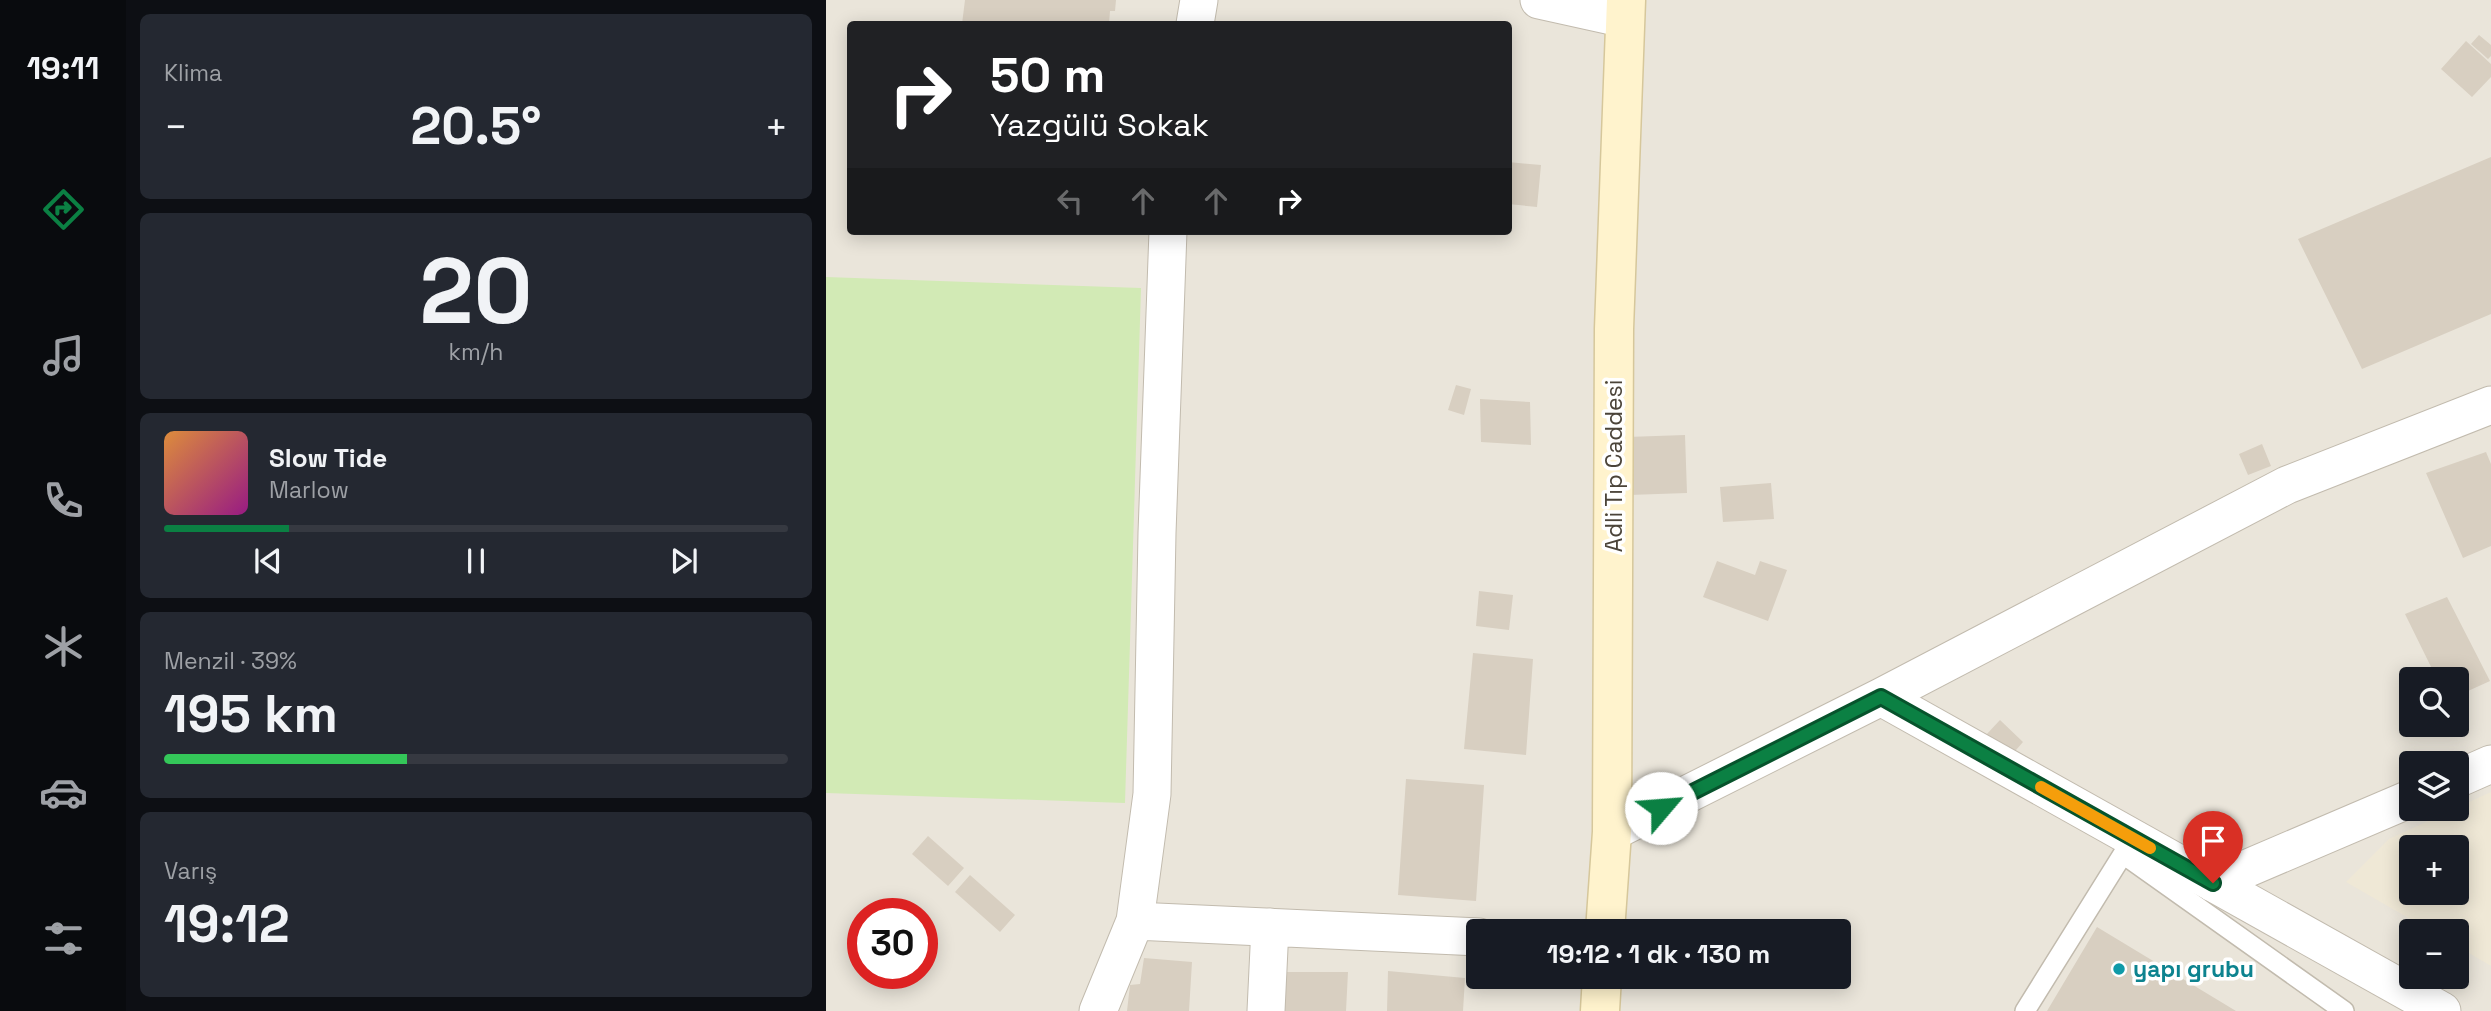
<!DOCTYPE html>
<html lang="tr">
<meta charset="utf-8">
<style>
:root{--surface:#171b24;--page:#242831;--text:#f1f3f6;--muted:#9ea1a6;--line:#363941;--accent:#0b8043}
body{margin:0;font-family:"Space Grotesk",sans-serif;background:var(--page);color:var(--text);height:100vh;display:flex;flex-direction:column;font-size:26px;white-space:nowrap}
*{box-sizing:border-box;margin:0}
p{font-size:23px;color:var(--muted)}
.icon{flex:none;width:38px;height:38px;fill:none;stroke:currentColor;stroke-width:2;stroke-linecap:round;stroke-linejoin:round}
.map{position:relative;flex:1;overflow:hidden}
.side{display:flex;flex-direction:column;gap:14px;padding:14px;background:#0d0f14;width:700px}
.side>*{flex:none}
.top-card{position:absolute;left:21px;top:21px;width:665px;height:214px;border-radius:7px;box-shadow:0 4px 18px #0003;background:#202124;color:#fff;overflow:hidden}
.fabs{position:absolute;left:1573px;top:667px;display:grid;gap:14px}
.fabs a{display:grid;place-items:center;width:70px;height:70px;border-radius:7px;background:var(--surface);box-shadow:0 4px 18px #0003;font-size:35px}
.speed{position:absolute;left:21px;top:898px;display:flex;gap:14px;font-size:35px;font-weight:700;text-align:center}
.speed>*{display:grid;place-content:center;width:91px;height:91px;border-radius:50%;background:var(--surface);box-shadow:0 4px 18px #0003;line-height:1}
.speed .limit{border:10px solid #d22;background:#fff;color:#111}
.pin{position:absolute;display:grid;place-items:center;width:60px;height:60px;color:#fff;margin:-72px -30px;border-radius:50% 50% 50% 0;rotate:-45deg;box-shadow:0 0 7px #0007}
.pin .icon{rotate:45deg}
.me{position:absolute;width:77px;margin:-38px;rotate:63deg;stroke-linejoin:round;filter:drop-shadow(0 0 5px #0008)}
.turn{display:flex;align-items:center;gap:24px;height:147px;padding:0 28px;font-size:32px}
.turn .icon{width:91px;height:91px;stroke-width:2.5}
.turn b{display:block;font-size:49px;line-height:60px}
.lanes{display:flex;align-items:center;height:66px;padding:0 28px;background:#0003;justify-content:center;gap:35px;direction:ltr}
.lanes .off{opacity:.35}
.big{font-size:52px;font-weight:800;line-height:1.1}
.side .tile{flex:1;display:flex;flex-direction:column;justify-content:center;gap:10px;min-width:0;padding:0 24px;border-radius:10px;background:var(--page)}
.side .dial{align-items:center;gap:0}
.dial b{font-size:91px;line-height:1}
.song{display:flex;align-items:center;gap:21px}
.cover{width:84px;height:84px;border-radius:10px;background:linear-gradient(135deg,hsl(30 70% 55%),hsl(310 70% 35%))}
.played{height:7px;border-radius:4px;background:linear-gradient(90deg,var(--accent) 20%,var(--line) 20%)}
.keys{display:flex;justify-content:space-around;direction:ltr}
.heat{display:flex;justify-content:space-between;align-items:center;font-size:38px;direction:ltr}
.charge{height:10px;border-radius:5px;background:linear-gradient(90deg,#34c759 39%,var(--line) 0)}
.trip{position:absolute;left:640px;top:919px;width:385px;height:70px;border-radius:7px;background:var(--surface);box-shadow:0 4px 18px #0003;font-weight:800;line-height:70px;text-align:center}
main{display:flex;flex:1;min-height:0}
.menu{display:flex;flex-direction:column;width:126px;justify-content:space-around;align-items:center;background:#090b0e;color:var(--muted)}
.menu .icon{width:49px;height:49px}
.menu .current{color:var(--accent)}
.menu b{font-size:32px;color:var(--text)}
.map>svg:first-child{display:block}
</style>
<main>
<nav class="menu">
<b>19:11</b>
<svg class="icon current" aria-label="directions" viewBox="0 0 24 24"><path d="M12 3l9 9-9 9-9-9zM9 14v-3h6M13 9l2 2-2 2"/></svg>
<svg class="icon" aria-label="music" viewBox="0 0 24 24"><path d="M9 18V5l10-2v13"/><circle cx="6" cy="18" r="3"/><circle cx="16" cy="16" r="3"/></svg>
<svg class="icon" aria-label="phone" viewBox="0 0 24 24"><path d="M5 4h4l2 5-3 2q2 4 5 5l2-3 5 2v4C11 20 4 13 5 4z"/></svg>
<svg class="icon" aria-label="climate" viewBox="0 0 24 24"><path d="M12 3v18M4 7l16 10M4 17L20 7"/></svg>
<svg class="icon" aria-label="car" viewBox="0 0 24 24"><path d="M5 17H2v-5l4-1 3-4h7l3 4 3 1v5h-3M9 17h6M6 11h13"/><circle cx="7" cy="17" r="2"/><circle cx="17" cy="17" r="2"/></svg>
<svg class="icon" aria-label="filters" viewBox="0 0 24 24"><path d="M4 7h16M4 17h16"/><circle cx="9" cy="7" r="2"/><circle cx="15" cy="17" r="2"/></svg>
</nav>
<section class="side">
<div class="tile"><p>Klima</p>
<div class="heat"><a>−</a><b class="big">20.5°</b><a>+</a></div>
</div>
<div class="tile dial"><b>20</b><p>km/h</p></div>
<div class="tile">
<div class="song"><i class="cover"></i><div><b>Slow Tide</b><p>Marlow</p></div></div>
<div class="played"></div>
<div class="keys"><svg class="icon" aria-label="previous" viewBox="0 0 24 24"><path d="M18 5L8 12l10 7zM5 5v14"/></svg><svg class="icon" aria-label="pause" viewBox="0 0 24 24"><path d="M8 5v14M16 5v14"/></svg><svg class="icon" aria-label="next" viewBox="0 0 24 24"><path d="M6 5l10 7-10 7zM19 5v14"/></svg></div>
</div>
<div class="tile"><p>Menzil · 39%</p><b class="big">195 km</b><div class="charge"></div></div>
<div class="tile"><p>Varış</p><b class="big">19:12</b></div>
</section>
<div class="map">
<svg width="1665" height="1011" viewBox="0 0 1665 1011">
<rect width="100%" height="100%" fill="#f6f3ec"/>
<path fill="#eae5da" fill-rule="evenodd" d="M0,0H1665V1011H0ZM24,24H682V231H24ZM1586,679H1631V724H1586ZM1586,763H1631V808H1586ZM1586,847H1631V892H1586ZM37,914H96V973H37ZM653,931H1013V976H653ZM1586,931H1631V976H1586Z"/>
<path fill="#efe8d6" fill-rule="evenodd" d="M1665,792V966L1631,946V931H1605L1520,882L1563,839ZM1586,847H1631V892H1586Z"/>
<path fill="#d2eab5" d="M0,277L315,288L299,803L0,793Z"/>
<path fill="#d8cfc1" d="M139,0H290L289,11H284L283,24H136Z
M1653,35L1665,45V56L1662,59L1645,44Z
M1640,41L1665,64V77L1646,97L1615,69Z
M1665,157V314L1536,369L1472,239Z
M682,162L715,165L711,207L682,204Z
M630,385L645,389L638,415L622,410Z
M654,399L704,402L705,445L655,442Z
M859,435L861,493L803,495L801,437Z
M1436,444L1445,466L1422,475L1413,454Z
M1660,452L1665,464V546L1637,558L1600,473Z
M945,483L948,519L897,522L894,487Z
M891,561L929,575L934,561L961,570L942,621L877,597Z
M653,591L687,595L683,630L650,626Z
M1621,597L1664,681L1631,696V679H1611L1579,614Z
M647,653L707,659L700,755L638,749Z
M1174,720L1197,742L1183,758L1159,736Z
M580,779L658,785L650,901L572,895Z
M102,836L138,868L122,886L86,854Z
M144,875L189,915L174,932L129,892Z
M1271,927L1410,1011H1221Z
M318,958L366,962L363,1011H301L304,985L314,984Z
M562,971L639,978L637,1011H561Z
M452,972H522L520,1011H448Z"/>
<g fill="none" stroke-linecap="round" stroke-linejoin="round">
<g stroke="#c2bbae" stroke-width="22">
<path id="lane" d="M1199,1011L1297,854L1518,1011"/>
</g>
<g stroke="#c2bbae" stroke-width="39">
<path id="street" d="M713,0L799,19
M369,24L373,0
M1055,697L1616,1011
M1631,779L1665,764
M786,832L1055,697L1461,485L1665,405
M1387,883L1586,798
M309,921L653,937
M272,1011L309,921L326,794L331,533L342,231
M440,1011L444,927"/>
</g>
<g stroke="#d6c79b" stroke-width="41">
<path id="secondary" d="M779,931L786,832L788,329L800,0
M774,1011L776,976"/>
</g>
<use href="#lane" stroke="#fff" stroke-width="19"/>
<use href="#street" stroke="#fff" stroke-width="37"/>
<use href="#secondary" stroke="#fff3cd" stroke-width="38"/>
</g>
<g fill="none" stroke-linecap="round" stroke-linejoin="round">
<g stroke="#07532c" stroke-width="18">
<path id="route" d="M835,808L1055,697L1387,883"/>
</g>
<use href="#route" stroke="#0b8043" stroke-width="12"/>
<path stroke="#f59e0b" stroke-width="12" d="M1215,787L1324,848"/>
</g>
<circle fill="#0f9aa8" stroke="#fff" stroke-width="2.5" cx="1293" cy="969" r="7"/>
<g text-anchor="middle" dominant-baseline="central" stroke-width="7" stroke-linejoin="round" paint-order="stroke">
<g font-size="23" fill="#4b4439" stroke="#fff">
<text transform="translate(788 466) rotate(-90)">Adli Tıp Caddesi</text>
</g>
<g font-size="23" font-weight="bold" fill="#0d838f" stroke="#fff" text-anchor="start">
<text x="1307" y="969">yapı grubu</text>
</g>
</g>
</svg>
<div class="fabs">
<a><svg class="icon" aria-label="search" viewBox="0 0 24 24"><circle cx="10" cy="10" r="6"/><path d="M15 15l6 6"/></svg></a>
<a><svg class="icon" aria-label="layers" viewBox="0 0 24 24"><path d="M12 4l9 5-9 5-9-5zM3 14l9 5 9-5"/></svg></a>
<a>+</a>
<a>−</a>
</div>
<div class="speed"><div class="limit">30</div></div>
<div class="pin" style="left:1387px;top:883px;background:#d93025"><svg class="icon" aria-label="arrive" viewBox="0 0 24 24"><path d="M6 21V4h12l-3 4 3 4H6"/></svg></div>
<svg class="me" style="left:835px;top:808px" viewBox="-20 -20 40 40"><circle r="19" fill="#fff"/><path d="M0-13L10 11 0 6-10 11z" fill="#0b8043"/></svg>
<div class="trip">19:12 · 1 dk · 130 m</div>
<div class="top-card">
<div class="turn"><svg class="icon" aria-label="right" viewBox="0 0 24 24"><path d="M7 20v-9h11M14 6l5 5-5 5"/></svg><div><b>50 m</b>Yazgülü Sokak</div></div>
<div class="lanes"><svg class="icon off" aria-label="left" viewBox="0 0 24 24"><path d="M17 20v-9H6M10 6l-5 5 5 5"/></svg><svg class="icon off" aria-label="ahead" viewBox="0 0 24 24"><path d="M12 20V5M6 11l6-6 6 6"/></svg><svg class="icon off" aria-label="ahead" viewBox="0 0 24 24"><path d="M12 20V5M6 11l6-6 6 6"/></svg><svg class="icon" aria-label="right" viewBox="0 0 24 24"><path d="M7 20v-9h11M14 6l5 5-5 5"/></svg></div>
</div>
</div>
</main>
